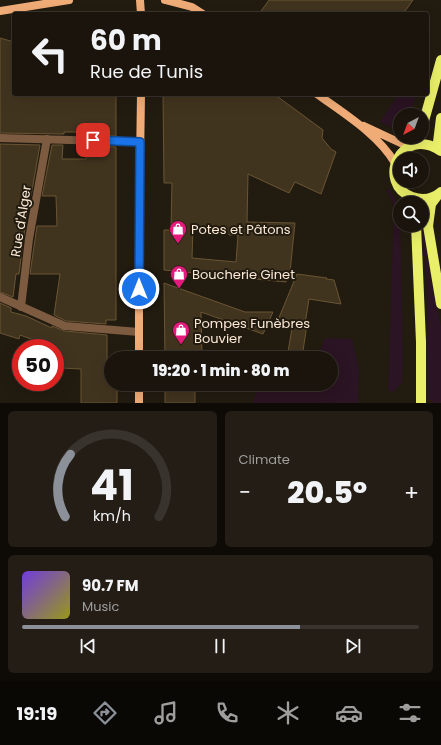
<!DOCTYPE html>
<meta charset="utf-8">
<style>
:root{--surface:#1a140c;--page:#231d15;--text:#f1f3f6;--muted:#9f9e9d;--line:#38332d;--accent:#8c9099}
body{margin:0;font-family:Poppins,sans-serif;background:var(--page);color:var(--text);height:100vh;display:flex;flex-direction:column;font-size:15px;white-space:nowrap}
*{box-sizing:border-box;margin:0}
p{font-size:13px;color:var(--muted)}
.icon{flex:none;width:22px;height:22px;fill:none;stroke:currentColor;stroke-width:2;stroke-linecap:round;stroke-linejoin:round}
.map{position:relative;height:403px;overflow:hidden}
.side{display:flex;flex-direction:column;gap:8px;padding:8px;background:#0e0b07;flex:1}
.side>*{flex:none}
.top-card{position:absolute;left:12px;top:12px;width:417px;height:84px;border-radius:4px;box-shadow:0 4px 16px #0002,0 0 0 1px var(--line);background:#1a140c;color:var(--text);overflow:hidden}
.needle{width:26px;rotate:221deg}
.tools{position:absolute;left:393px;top:108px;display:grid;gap:8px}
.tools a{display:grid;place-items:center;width:36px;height:36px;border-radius:50%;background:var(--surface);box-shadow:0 4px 16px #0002,0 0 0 1px var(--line);font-size:20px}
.speed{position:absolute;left:12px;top:339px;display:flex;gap:8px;font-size:20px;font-weight:700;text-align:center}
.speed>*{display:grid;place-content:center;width:52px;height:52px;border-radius:50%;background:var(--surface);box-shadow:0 4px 16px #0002,0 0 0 1px var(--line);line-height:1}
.speed .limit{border:6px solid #d22;background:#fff;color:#111}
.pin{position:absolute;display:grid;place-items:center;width:34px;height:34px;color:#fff;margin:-17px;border-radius:8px;box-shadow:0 2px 6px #0006}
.me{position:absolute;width:44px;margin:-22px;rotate:0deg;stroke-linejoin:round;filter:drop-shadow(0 0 3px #0008)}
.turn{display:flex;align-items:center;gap:14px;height:84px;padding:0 12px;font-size:18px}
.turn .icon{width:52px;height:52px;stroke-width:2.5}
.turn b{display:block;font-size:28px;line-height:34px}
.big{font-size:30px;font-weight:800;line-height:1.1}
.side .card{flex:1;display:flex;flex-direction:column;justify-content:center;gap:6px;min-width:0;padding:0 14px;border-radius:6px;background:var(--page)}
.side .dial{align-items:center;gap:0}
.dial svg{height:104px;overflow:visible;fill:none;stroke:var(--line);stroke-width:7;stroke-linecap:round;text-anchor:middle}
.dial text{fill:var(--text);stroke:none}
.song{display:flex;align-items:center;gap:12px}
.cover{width:48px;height:48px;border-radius:6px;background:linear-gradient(135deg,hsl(260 70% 55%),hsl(60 70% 35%))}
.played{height:4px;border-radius:2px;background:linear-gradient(90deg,var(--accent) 70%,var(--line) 70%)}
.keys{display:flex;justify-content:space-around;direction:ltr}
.heat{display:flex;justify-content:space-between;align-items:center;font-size:22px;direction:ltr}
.side .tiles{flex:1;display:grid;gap:8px;grid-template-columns:1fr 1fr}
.card:last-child{grid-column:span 2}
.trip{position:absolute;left:104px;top:351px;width:234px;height:40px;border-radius:20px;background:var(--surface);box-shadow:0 4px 16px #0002,0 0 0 1px var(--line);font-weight:800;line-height:40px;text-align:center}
.menu{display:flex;height:64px;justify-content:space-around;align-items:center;background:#0a0805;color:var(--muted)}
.menu .icon{width:28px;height:28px}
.menu .selected{color:var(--accent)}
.menu b{font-size:18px;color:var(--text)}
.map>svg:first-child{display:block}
</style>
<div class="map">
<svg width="441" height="403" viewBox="0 0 441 403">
<rect width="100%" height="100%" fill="#221b10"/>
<path fill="#2b1423" d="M397,94H415V99L409,115H400V131L380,122L398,95Z
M389,188L400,208L403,362L402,383L393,392L388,390L394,211L392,200L386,191Z
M421,230L424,231L431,280L441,326V403H429L427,279Z
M325,338L352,339L359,370L358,403H253L260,384H331V358H317Z"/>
<path fill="#41341f" stroke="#6a5533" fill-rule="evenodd" d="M269,0H413L403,14H259Z
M0,38L14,42V94H116V136L90,135V132H64V134L0,133Z
M163,94H274L323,130L322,138L331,149L336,152L321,194L295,182L289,193L248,174L247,222L295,223L290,272L286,282L164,270V230H171L172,183H164ZM193,229L229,230V235H238L236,262L192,258Z
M0,144L40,145L31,196H29L19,274H16L13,297L0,292Z
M52,145H63L62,159H86L88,146L116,147V320H106V324L66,321L54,315L60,274H30L37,226H57L56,196H42Z
M297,274L327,278L326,279L334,280L341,304L309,299L305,324H307L302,358H287L293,322L278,320Z
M164,283L245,312H273L263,334L201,312L202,358H165Z
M0,303L11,308V312L26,316L52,328V326L65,331L107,335V369H111V384H117V403H81V369L62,368L55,365L58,350L55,348L20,335L19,339L0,333Z
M165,384H195V403H165Z"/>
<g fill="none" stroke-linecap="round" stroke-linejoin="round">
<path stroke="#7c5b41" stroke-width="8" d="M0,138L140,142
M0,297L65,326L139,332
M21,307L29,239L47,139"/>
<path stroke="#f0ac77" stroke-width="8" d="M140,0L141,14
M165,0L192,7L203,14
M0,11L69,0
M317,94C343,113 378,134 395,163
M364,126L409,147
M139,358V232L141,94
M139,384V403"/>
<path stroke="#eaef69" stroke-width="10" d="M441,118L438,142L441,150
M422,128L441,60
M441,151C400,124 376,184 412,197C423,201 433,199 441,192
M437,196L431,204L428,226L441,304
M416,225L421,342V403"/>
</g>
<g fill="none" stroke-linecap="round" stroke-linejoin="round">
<g stroke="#114b97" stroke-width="10">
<path id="route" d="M93,140L140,142L139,289"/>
</g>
<use href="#route" stroke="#1a73e8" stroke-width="7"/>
</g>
<defs>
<g id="shop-pin" transform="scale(0.9)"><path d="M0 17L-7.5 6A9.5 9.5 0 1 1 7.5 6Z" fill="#e4197c" stroke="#221b10"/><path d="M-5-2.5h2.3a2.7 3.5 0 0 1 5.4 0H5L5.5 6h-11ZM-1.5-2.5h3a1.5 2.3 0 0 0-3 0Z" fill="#fff"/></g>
</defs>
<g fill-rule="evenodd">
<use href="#shop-pin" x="178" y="229"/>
<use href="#shop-pin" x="179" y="274"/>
<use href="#shop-pin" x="181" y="330"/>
</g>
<g text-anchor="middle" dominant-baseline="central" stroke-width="4" stroke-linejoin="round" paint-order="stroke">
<g font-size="13" fill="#fbe9d6" stroke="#221b10">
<text transform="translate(21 221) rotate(-81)">Rue d'Alger</text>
</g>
<g font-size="13" fill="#fbe9d6" stroke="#221b10" text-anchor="start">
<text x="191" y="229">Potes et Pâtons</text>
<text x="192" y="274">Boucherie Ginet</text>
<text x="194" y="323">Pompes Funèbres<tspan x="194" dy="15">Bouvier</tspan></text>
</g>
</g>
</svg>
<div class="tools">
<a><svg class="needle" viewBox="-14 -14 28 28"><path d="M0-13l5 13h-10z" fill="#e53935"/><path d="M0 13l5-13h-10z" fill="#9f9e9d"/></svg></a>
<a><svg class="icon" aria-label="sound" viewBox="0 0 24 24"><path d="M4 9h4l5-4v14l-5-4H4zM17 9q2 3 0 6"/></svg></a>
<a><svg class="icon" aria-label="search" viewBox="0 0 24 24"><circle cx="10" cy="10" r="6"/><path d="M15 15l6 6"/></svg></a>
</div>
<div class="speed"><div class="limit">50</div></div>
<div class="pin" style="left:93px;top:140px;background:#d93025"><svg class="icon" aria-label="arrive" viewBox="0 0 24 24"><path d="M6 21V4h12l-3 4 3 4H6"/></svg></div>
<svg class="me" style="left:139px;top:289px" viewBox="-20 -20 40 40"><circle r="17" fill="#1a73e8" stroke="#fff" stroke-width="3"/><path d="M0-11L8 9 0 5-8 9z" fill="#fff"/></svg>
<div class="trip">19:20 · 1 min · 80 m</div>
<div class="top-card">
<div class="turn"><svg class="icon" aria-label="left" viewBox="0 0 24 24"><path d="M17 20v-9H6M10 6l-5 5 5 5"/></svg><div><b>60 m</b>Rue de Tunis</div></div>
</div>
</div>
<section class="side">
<div class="tiles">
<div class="card dial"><svg viewBox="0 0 100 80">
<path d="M14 69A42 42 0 1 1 86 69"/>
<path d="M14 69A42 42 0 0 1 18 21" stroke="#8c9099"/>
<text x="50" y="56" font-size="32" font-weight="700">41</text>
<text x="50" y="72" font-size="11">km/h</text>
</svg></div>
<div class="card"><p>Climate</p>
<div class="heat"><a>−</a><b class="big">20.5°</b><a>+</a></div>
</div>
<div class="card">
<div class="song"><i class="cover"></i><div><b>90.7 FM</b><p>Music</p></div></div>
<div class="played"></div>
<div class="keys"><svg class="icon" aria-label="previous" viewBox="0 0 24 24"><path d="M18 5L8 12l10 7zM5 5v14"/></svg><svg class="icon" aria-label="pause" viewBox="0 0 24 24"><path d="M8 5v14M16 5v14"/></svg><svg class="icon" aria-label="next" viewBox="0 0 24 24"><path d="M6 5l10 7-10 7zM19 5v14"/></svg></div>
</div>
</div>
</section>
<nav class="menu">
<b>19:19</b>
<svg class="icon selected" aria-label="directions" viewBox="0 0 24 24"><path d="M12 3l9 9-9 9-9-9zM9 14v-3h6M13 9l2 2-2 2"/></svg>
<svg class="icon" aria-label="music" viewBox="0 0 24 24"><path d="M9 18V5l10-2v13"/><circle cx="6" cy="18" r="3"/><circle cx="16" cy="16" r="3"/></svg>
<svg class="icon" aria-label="phone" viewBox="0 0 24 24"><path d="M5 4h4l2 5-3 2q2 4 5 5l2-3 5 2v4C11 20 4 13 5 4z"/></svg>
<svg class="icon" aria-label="climate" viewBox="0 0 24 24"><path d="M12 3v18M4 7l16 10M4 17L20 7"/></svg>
<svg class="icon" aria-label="car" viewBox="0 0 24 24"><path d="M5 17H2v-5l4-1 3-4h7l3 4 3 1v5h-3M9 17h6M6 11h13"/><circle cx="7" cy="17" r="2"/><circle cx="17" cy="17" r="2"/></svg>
<svg class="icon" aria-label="filters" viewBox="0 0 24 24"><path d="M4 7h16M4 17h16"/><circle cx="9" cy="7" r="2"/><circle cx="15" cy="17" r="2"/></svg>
</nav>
